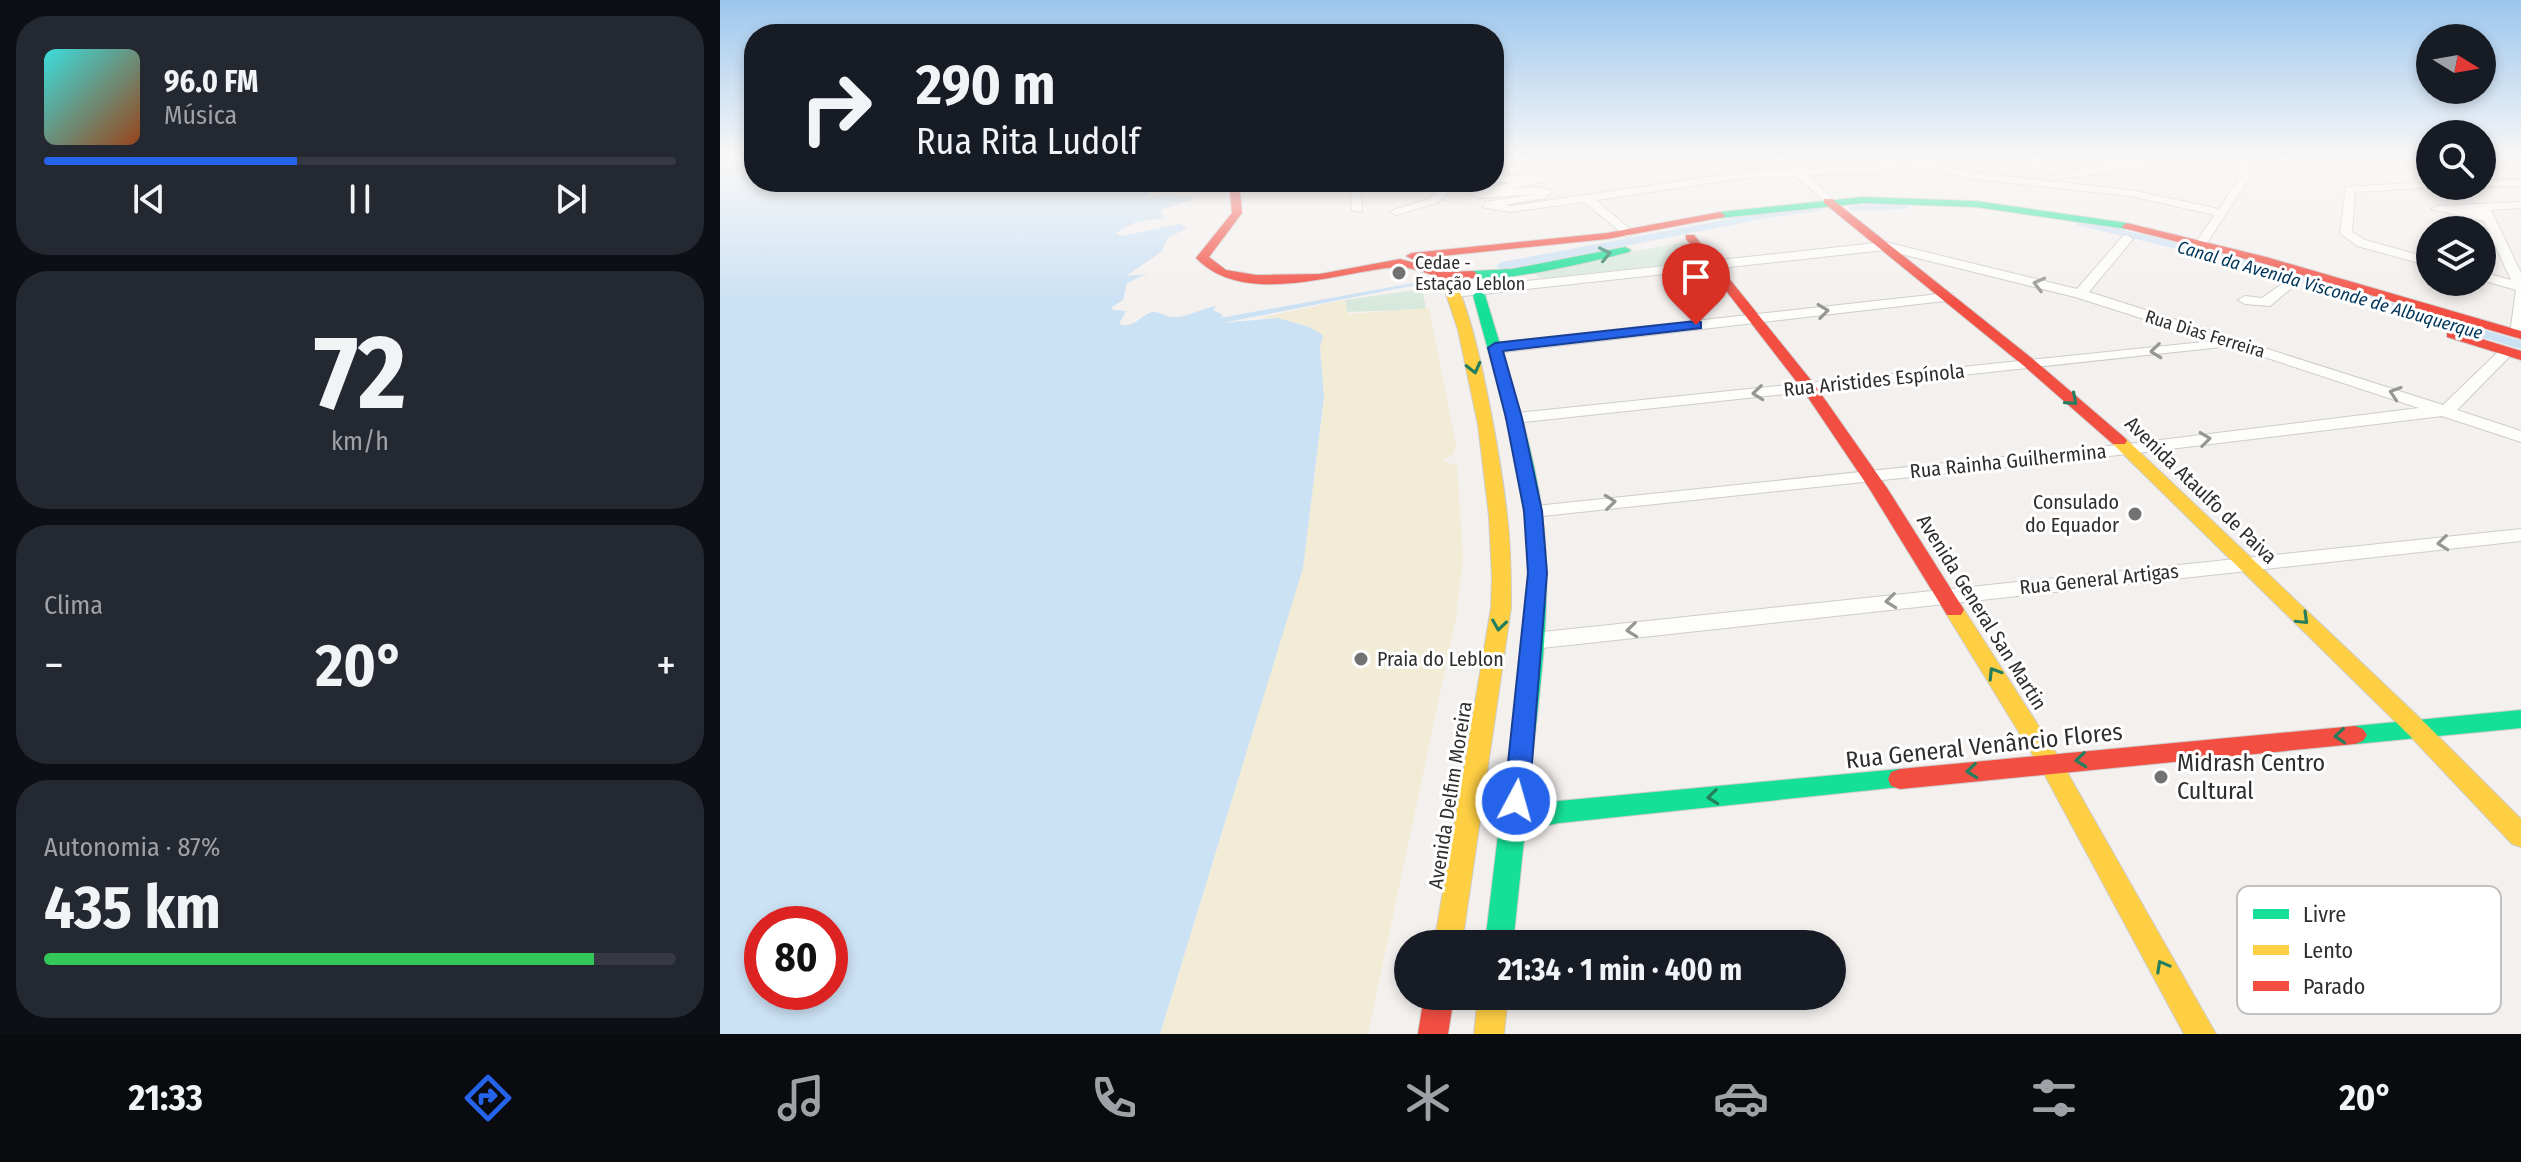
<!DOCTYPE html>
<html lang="pt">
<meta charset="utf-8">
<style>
:root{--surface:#171b24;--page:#242831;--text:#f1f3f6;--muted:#9ea1a6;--line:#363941;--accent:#2563eb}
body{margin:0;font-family:"Fira Sans Condensed",sans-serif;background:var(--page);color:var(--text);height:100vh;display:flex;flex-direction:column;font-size:30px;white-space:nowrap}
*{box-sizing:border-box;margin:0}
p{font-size:26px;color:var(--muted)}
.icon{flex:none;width:44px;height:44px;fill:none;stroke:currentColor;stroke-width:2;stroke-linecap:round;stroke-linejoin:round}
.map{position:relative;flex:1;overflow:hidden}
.sheet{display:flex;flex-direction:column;gap:16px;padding:16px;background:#0d0f14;width:720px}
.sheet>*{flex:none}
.banner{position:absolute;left:24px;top:24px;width:760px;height:168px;border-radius:32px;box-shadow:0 4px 12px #0003;background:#171b24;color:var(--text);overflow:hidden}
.needle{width:52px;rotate:101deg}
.tools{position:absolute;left:1696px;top:24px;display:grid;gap:16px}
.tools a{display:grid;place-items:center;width:80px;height:80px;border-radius:50%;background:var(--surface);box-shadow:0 4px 12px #0003;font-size:40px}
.speed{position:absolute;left:24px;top:906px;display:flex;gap:16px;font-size:40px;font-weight:700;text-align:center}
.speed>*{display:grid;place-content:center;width:104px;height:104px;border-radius:50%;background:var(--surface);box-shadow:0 4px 12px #0003;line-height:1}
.speed .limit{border:12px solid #d22;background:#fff;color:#111}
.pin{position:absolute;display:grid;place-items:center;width:68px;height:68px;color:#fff;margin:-82px -34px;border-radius:50% 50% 50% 0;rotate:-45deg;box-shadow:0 0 8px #0007}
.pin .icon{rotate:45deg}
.me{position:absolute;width:88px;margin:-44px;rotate:6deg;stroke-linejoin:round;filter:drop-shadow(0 0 6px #0008)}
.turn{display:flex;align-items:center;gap:28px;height:168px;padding:0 40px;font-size:36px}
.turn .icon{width:104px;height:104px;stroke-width:2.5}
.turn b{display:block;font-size:56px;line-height:68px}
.big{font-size:60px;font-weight:700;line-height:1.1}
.sheet .widget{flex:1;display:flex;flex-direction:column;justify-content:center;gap:12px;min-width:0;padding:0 28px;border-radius:32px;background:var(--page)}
.sheet .dial{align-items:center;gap:0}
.dial b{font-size:104px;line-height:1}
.song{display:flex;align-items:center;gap:24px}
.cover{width:96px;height:96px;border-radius:12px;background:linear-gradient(135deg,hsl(180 70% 55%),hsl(20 70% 35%))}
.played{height:8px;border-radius:4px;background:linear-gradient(90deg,var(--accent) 40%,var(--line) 40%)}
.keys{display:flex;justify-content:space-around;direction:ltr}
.heat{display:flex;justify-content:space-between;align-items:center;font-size:44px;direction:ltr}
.charge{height:12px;border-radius:6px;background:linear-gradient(90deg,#34c759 87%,var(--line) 0)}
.trip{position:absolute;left:674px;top:930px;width:452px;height:80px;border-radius:40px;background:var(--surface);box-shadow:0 4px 12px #0003;font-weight:700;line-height:80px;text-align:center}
.dock{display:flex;height:128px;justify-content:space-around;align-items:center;background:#090b0e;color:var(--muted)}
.dock .icon{width:56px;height:56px}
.dock .selected{color:var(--accent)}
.dock b{font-size:36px;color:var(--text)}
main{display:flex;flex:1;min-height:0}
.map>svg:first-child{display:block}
</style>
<main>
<section class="sheet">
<div class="widget">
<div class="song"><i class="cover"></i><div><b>96.0 FM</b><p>Música</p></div></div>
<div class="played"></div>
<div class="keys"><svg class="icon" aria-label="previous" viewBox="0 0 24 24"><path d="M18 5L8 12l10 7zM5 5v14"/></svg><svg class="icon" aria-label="pause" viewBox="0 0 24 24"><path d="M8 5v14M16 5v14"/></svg><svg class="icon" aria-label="next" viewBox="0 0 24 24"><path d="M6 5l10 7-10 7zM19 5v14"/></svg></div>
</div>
<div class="widget dial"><b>72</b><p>km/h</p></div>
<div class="widget"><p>Clima</p>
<div class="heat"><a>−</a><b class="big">20°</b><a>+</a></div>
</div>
<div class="widget"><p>Autonomia · 87%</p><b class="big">435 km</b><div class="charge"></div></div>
</section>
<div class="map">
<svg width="1801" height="1034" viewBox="0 0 1801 1034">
<rect width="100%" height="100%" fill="#f3f0ee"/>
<path fill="#d7e9dd" d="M966,242L979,261L826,278L818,277L815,273L820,269Z
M702,289L706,309L627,312L625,300Z"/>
<path fill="#f2ebd6" d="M625,300L627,312L630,314L709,308L736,445L734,453L723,460L737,466L743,558L736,618L648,1034H440L583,568L604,397L600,347L602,336C584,323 561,318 539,318Z"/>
<path fill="#cbe1f4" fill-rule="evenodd" d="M0,159H34V182H433L427,198L453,193V196H461L458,198L471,195L469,198L475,199L441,210V215L446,218L416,222L396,233L401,236L460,224L467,228L448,238L441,252L406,276L427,274L407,283L403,300L392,307L393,310L406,311L399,324C413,328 417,320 427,314C437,308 443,317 452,317C467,318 482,308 497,306L493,310L503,315L500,318L699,282L701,284L502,323L558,318L589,327L603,335L600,347L604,397L583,568L440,1034H0ZM42,924H110V992H42Z"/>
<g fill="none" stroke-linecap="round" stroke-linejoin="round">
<path fill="#cbe1f4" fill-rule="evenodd" d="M1184,204L1188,205V209L1133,211L1128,208L1133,205Z
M1097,206L1102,209L1101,211L1052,217L782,270L776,266L782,262L1052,211Z
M1361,220L1518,257L1801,341V349L1511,262L1357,225V221Z"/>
<g stroke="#cfcdcc" stroke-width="2">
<path id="street" d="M1172,159H1192L1247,172L1410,190L1499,209L1519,179L1517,159H1527L1529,179L1485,246L1481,247L1475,243L1495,215L1410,196L1247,178Z
M1420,159H1436L1402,171L1330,180L1325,177Z
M774,162L808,168L794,175L790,174V170L774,168Z
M1072,163L1081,169L1179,165L1184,168L1179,171L1088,175L1114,201L1108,204L1076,176L1024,178L876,200L911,230L913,233L907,237L864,202L790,212L762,207L766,202L816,194L760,198L747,192L793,182H770H774V177L817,174L829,180L792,189L815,187L830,190L832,192L826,198L785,205L790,206L1024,172L1070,170L1067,166Z
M1762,180H1801V186H1762Z
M630,182H640L642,212L632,210Z
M728,182H739L717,203L676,215L670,211L709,199Z
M1710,182V186L1714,187L1635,192L1632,232L1645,240L1710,258V266L1637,246L1620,233L1626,187Z
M1801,202V208L1771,210L1801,273V338L1798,339L1790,334L1796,290L1762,280V272L1791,280L1764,221L1711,209L1717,206Z
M1407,235L1413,239L1369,292L1723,405L1781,349H1791V355L1737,410L1801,431V442L1722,416L1408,454L813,517L803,511L806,507L1408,444L1699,408L1511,346L794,423L788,422L785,418L788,414L1493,341L1355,297L1165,250L734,297L727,293L734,289L1165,242L1357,289L1403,236Z
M1569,279L1576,283L1574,286L1550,306L1525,304L1518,300L1525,296L1542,298Z
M1228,293L1233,294V300L775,353L767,348L775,343Z
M1801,529V541L813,649L805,647L801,641L805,635L813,633Z"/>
</g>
<g stroke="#cfcdcc" stroke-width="2">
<path id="fast" d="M1143,197L1256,201L1407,223L1412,226L1407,229L1256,207L1143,203L1000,218L995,215L1000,212Z
M905,247L911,250L909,252C882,259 766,288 747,275L753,271L792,269Z
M759,291L765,295C786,366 812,438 822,512C835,610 816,711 807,808L839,801L1180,769L1189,772L1192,779L1189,786L839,823L805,830L793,944H765L778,835L772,833L768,825L772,817L781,814C793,717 817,607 804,509C794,437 772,366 753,295Z
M1801,710V728L1635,744L1627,741L1623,735L1627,729L1635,726Z"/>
</g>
<g stroke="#cfcdcc" stroke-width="2">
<path id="slow" d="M726,272C753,285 784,479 787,515C791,546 791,577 791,608L742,944H714L771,608L772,577L769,516L758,425L738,330L720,276Z
M1399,436L1405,438L1705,723L1801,819V847L1792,844L1689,735L1393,444L1391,441L1393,438Z
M1234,603L1241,605L1338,756L1496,1034H1464L1322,770L1224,610L1227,605Z
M758,996H788L784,1034H754Z"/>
</g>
<g stroke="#cfcdcc" stroke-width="2">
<path id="jam" d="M509,182H519L522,213L489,257L506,270L536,275L600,274L680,259L728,272L753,271L759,275C734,292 702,265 676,267C618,272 524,308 476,258L512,213Z
M1104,199H1112L1314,360L1405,438L1407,441L1405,444H1393L1304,366L1104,203Z
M1000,212L1005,215L1004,217L887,239L692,259L686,256L692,253L887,233Z
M1407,223L1546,257L1801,331V339L1538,262L1403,228L1402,226Z
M966,235H974L1094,384L1167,488L1241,605L1244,610L1241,615H1227L1149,488L1083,390L966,239Z
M1732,330L1801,351V360L1727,337V331Z
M1635,726L1643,729L1647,735L1643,741L1635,744L1180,789L1171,786L1168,779L1171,772L1180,769Z
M704,996H734L728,1034H698Z"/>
</g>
<use href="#street" fill="#fdfdfc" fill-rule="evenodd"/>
<use href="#fast" fill="#16e098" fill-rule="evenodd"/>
<use href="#slow" fill="#ffcf43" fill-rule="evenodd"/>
<use href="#jam" fill="#f24e42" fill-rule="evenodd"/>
</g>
<defs><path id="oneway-chevron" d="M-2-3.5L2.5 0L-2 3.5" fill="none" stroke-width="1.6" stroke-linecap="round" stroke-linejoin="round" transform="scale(2)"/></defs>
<g stroke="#247e5d">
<use href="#oneway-chevron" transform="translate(885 254) rotate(-12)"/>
<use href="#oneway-chevron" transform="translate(754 368) rotate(76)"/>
<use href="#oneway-chevron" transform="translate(1352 400) rotate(41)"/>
<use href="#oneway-chevron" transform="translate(1583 619) rotate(44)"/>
<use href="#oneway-chevron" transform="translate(779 625) rotate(98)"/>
<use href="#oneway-chevron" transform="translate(1274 673) rotate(-122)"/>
<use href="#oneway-chevron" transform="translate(1620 736) rotate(175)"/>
<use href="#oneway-chevron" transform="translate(1361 760) rotate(174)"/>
<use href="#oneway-chevron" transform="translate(1252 771) rotate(174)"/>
<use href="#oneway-chevron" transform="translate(993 797) rotate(174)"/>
<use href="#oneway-chevron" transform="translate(1442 966) rotate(-119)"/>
</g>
<g stroke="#969694">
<use href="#oneway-chevron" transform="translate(1319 284) rotate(-166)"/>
<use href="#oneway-chevron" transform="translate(1103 311) rotate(-7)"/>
<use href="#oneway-chevron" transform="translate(1436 351) rotate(174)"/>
<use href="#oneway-chevron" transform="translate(1038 393) rotate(174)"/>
<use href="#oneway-chevron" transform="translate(1675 393) rotate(-162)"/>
<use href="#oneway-chevron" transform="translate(1485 439) rotate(-7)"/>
<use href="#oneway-chevron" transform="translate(890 502) rotate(-6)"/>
<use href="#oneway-chevron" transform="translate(1723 543) rotate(174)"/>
<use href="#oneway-chevron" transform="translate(1171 601) rotate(174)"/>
<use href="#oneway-chevron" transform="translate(912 630) rotate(174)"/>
</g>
<linearGradient id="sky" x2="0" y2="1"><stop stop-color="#9cc6ed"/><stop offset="0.52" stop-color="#faf8f7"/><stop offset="1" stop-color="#faf8f7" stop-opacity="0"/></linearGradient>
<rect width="1801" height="304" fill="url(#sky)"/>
<path fill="#2563eb" stroke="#184099" stroke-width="2" d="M976,321L981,322V328L783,351L802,418L822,511L827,573L809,801L805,808L796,812L787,808L784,801L808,573L804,511L786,418L768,348L775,343Z"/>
<g fill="#747271" stroke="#fff" stroke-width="3">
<circle cx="679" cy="273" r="8"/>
<circle cx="1415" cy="514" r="8"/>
<circle cx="641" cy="659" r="8"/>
<circle cx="1441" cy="777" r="8"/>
</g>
<g text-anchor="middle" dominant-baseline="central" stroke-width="6" stroke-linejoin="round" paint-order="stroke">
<g font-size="18" fill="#2f2e2d" stroke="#fff" text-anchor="start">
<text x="695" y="263">Cedae -<tspan x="695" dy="21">Estação Leblon</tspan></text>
</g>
<g font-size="18" font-style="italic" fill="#00355a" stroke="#fff">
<text transform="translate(1610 290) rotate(16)">Canal da Avenida Visconde de Albuquerque</text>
</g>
<g font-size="18" fill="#2f2e2d" stroke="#fff">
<text transform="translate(1485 334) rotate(17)">Rua Dias Ferreira</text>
</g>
<g font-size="20" fill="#2f2e2d" stroke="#fff">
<text transform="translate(1154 380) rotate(-6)">Rua Aristides Espínola</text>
<text transform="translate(1288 461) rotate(-6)">Rua Rainha Guilhermina</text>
<text transform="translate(1481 490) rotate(44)">Avenida Ataulfo de Paiva</text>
<text transform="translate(1379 579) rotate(-6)">Rua General Artigas</text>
<text transform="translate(1262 612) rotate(58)">Avenida General San Martin</text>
<text transform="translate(730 795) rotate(-81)">Avenida Delfim Moreira</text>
</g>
<g font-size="20" fill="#2f2e2d" stroke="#fff" text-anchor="end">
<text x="1399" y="502">Consulado<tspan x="1399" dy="23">do Equador</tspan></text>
<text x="657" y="659" text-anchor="start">Praia do Leblon</text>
</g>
<g font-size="24" fill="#2f2e2d" stroke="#fff">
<text transform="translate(1264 746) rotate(-6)">Rua General Venâncio Flores</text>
</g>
<g font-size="24" fill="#2f2e2d" stroke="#fff" text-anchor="start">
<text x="1457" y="763">Midrash Centro<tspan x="1457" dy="28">Cultural</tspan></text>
</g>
</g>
<rect x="1517" y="886" width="264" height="128" rx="12" fill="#fff" stroke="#c1c0c0" stroke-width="2"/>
<rect x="1533" y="909" width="36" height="10" fill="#16e098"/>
<rect x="1533" y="945" width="36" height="10" fill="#ffcf43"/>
<rect x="1533" y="981" width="36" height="10" fill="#f24e42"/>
<g font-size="22" fill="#2f2e2d">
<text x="1583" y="922">Livre</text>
<text x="1583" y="958">Lento</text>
<text x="1583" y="994">Parado</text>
</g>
</svg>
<div class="tools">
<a><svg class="needle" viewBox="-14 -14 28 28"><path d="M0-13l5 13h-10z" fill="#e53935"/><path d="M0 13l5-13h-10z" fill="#9ea1a6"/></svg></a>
<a><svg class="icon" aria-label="search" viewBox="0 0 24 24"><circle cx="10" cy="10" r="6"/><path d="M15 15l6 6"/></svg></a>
<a><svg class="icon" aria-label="layers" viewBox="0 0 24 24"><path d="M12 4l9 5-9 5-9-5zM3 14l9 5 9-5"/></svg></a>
</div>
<div class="speed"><div class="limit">80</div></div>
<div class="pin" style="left:976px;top:325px;background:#d93025"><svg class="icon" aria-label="arrive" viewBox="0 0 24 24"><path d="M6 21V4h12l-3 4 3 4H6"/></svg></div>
<svg class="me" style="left:796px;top:801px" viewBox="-20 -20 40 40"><circle r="17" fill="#2563eb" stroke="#fff" stroke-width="3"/><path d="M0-11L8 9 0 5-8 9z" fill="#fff"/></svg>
<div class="trip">21:34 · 1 min · 400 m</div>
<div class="banner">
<div class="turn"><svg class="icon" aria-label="right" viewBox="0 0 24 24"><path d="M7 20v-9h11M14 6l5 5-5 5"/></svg><div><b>290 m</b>Rua Rita Ludolf</div></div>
</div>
</div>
</main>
<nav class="dock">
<b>21:33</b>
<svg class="icon selected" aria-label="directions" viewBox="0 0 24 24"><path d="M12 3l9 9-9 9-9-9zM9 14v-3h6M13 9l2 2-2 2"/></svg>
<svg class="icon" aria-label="music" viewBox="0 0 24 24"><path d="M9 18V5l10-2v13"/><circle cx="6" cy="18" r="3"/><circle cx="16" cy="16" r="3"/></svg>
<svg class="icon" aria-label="phone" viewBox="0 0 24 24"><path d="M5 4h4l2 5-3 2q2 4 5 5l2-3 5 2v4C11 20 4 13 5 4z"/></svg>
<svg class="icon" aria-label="climate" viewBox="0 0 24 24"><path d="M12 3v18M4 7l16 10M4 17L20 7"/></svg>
<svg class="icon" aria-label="car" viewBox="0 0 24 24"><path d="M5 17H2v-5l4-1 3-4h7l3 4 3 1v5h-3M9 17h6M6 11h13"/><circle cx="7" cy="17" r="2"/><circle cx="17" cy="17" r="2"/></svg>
<svg class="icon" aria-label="filters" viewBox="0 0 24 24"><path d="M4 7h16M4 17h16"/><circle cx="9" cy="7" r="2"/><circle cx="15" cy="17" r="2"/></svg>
<b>20°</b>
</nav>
